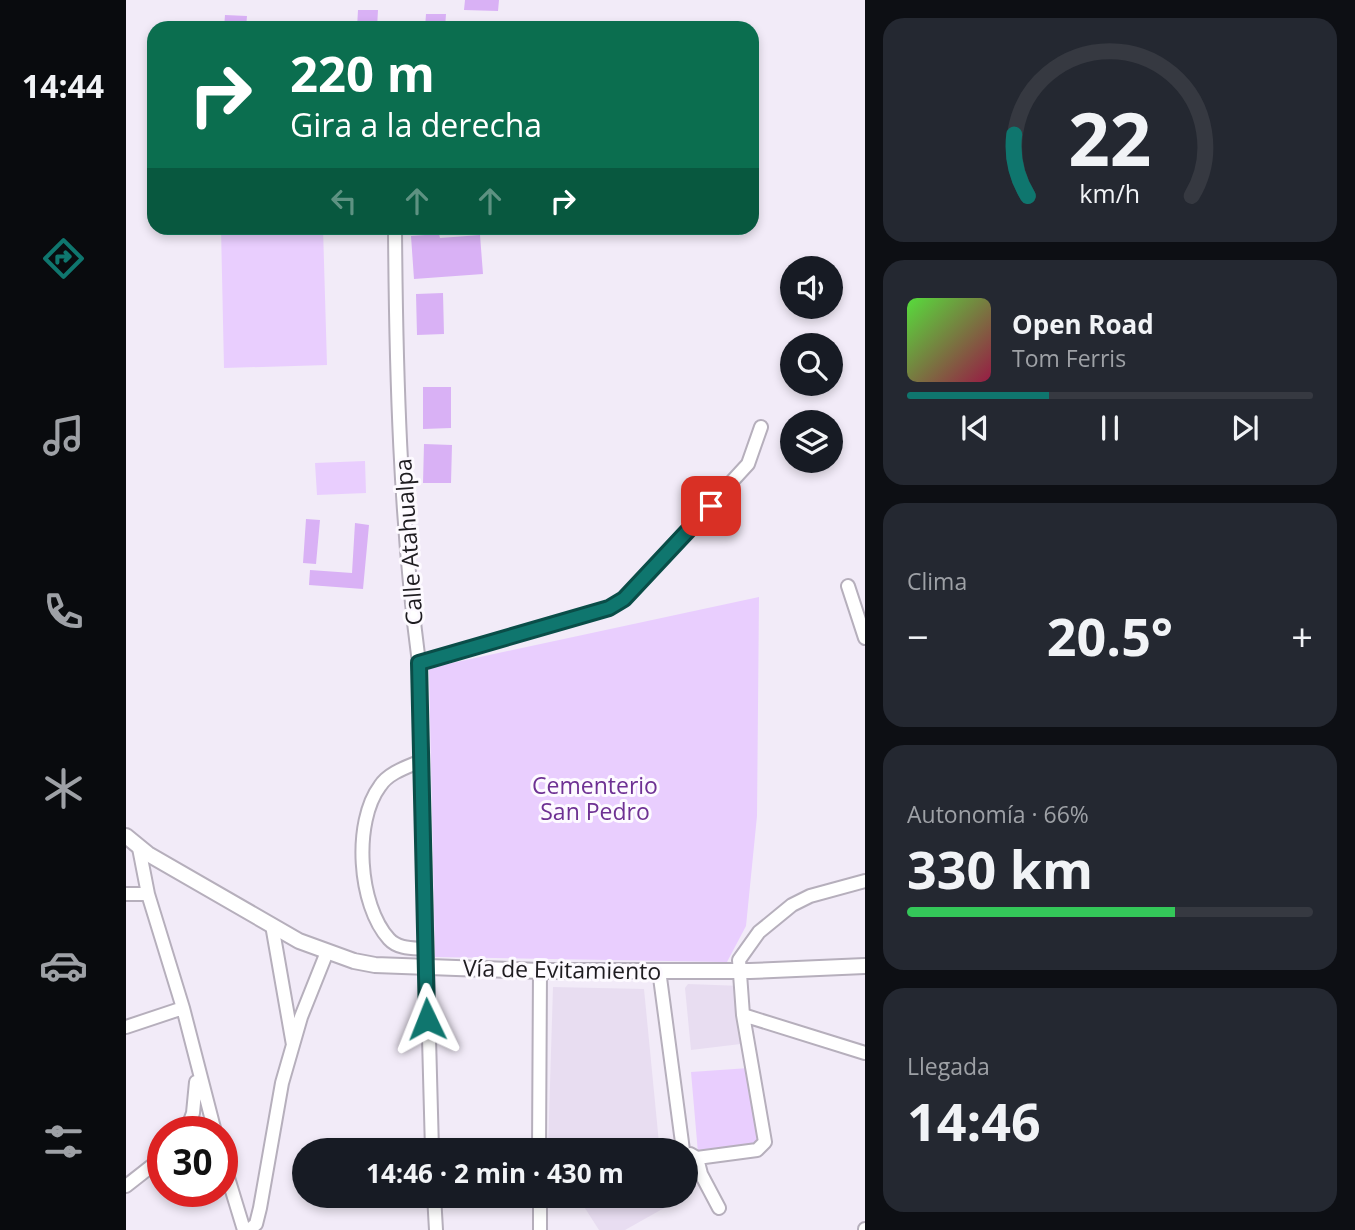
<!DOCTYPE html>
<html lang="es">
<meta charset="utf-8">
<style>
:root{--surface:#171b24;--page:#242831;--text:#f1f3f6;--muted:#9ea1a6;--line:#363941;--accent:#0f766e}
body{margin:0;font-family:"Open Sans",sans-serif;background:var(--page);color:var(--text);height:100vh;display:flex;flex-direction:column;font-size:26px;white-space:nowrap}
*{box-sizing:border-box;margin:0}
p{font-size:23px;color:var(--muted)}
.icon{flex:none;width:38px;height:38px;fill:none;stroke:currentColor;stroke-width:2;stroke-linecap:round;stroke-linejoin:round}
.map{position:relative;flex:1;overflow:hidden}
.details{display:flex;flex-direction:column;gap:18px;padding:18px;background:#0d0f14;width:490px}
.details>*{flex:none}
.guide{position:absolute;left:21px;top:21px;width:612px;height:214px;border-radius:21px;box-shadow:0 4px 10px #0003;background:#0b6e4f;color:#fff;overflow:hidden}
.fabs{position:absolute;left:654px;top:256px;display:grid;gap:14px}
.fabs a{display:grid;place-items:center;width:63px;height:63px;border-radius:50%;background:var(--surface);box-shadow:0 4px 10px #0003;font-size:35px}
.speed{position:absolute;left:21px;top:1116px;display:flex;gap:14px;font-size:35px;font-weight:700;text-align:center}
.speed>*{display:grid;place-content:center;width:91px;height:91px;border-radius:50%;background:var(--surface);box-shadow:0 4px 10px #0003;line-height:1}
.speed .limit{border:10px solid #d22;background:#fff;color:#111}
.pin{position:absolute;display:grid;place-items:center;width:60px;height:60px;color:#fff;margin:-30px;border-radius:14px;box-shadow:0 4px 10px #0006}
.me{position:absolute;width:77px;margin:-38px;rotate:358deg;stroke-linejoin:round;filter:drop-shadow(0 0 5px #0008)}
.turn{display:flex;align-items:center;gap:24px;height:147px;padding:0 28px;font-size:32px}
.turn .icon{width:91px;height:91px;stroke-width:2.5}
.turn b{display:block;font-size:49px;line-height:60px}
.lanes{display:flex;align-items:center;height:66px;padding:0 28px;background:#0003;justify-content:center;gap:35px;direction:ltr}
.lanes .off{opacity:.35}
.big{font-size:52px;font-weight:700;line-height:1.1}
.details .tile{flex:1;display:flex;flex-direction:column;justify-content:center;gap:10px;min-width:0;padding:0 24px;border-radius:21px;background:var(--page)}
.details .dial{align-items:center;gap:0}
.dial svg{height:182px;overflow:visible;fill:none;stroke:var(--line);stroke-width:7;stroke-linecap:round;text-anchor:middle}
.dial text{fill:var(--text);stroke:none}
.song{display:flex;align-items:center;gap:21px}
.cover{width:84px;height:84px;border-radius:10px;background:linear-gradient(135deg,hsl(110 70% 55%),hsl(340 70% 35%))}
.played{height:7px;border-radius:4px;background:linear-gradient(90deg,var(--accent) 35%,var(--line) 35%)}
.keys{display:flex;justify-content:space-around;direction:ltr}
.heat{display:flex;justify-content:space-between;align-items:center;font-size:38px;direction:ltr}
.charge{height:10px;border-radius:5px;background:linear-gradient(90deg,#34c759 66%,var(--line) 0)}
.trip{position:absolute;left:166px;top:1138px;width:406px;height:70px;border-radius:35px;background:var(--surface);box-shadow:0 4px 10px #0003;font-weight:700;line-height:70px;text-align:center}
main{display:flex;flex:1;min-height:0}
.tabs{display:flex;flex-direction:column;width:126px;justify-content:space-around;align-items:center;background:#090b0e;color:var(--muted)}
.tabs .icon{width:49px;height:49px}
.tabs .current{color:var(--accent)}
.tabs b{font-size:32px;color:var(--text)}
.map>svg:first-child{display:block}
</style>
<main>
<nav class="tabs">
<b>14:44</b>
<svg class="icon current" aria-label="directions" viewBox="0 0 24 24"><path d="M12 3l9 9-9 9-9-9zM9 14v-3h6M13 9l2 2-2 2"/></svg>
<svg class="icon" aria-label="music" viewBox="0 0 24 24"><path d="M9 18V5l10-2v13"/><circle cx="6" cy="18" r="3"/><circle cx="16" cy="16" r="3"/></svg>
<svg class="icon" aria-label="phone" viewBox="0 0 24 24"><path d="M5 4h4l2 5-3 2q2 4 5 5l2-3 5 2v4C11 20 4 13 5 4z"/></svg>
<svg class="icon" aria-label="climate" viewBox="0 0 24 24"><path d="M12 3v18M4 7l16 10M4 17L20 7"/></svg>
<svg class="icon" aria-label="car" viewBox="0 0 24 24"><path d="M5 17H2v-5l4-1 3-4h7l3 4 3 1v5h-3M9 17h6M6 11h13"/><circle cx="7" cy="17" r="2"/><circle cx="17" cy="17" r="2"/></svg>
<svg class="icon" aria-label="filters" viewBox="0 0 24 24"><path d="M4 7h16M4 17h16"/><circle cx="9" cy="7" r="2"/><circle cx="15" cy="17" r="2"/></svg>
</nav>
<div class="map">
<svg width="739" height="1230" viewBox="0 0 739 1230">
<rect width="100%" height="100%" fill="#f2ebf8"/>
<path fill="#e8ddf1" d="M562,984L616,986L623,1043L565,1050L559,988Z
M427,987L518,989L533,1143L514,1150H422Z
M459,1195H556V1198L499,1230H473L457,1205Z"/>
<path fill="#e9cefe" d="M95,228H197L201,365L98,368Z
M239,461L240,493L191,495L189,463Z
M633,597L631,816L620,926L601,962L309,957L303,668Z
M623,1068L634,1139L629,1145L572,1153L565,1072Z"/>
<path fill="#d9b1f5" d="M339,0H373L372,11L338,10Z
M232,10H252L251,28H231Z
M300,14H320L319,28H299Z
M99,15L121,16L120,28H98Z
M313,234L314,238L354,235L357,274L288,279L285,236Z
M317,293L318,334L291,335L290,294Z
M297,387H325V428L297,429Z
M298,444L326,445L325,483H297Z
M180,519L194,520L190,564L177,563Z
M229,523L243,525L237,589L183,585L184,570L226,573Z"/>
<g fill="none" stroke-linecap="round" stroke-linejoin="round">
<g stroke="#b6afbc" stroke-width="16">
<path id="minor" d="M269,228C270,373 274,519 293,663L306,1150
M722,586L739,638
M293,663L483,608L498,599L622,464L635,427
M295,761C281,767 262,773 254,786C227,822 232,905 263,939C272,949 287,948 299,949
M13,848L22,894L57,1008L89,1132
M0,894H22
M146,925L167,1045
M533,970L557,1150
M617,1015L739,1053
M0,1027L57,1008
M60,1132L67,1113L70,1082
M413,1150L414,971
M564,1154L571,1158L575,1174L593,1208
M96,1158L118,1230
M571,1158L631,1150L639,1142L617,1015L613,960L633,932L666,905L684,896L739,881
M0,1186L37,1157
M308,1195L310,1230
M123,1230L130,1224L134,1208L156,1083L175,1017L201,952
M414,1230V1195
M739,1230V1229"/>
</g>
<g stroke="#b6afbc" stroke-width="18">
<path id="major" d="M0,836L22,854L173,941L228,961L249,965L414,971H624L739,966"/>
</g>
<use href="#minor" stroke="#fff" stroke-width="12"/>
<use href="#major" stroke="#fff" stroke-width="14"/>
</g>
<g fill="none" stroke-linecap="round" stroke-linejoin="round">
<g stroke="#0a4d48" stroke-width="18">
<path id="route" d="M301,1019L293,663L483,608L498,599L585,506"/>
</g>
<use href="#route" stroke="#0f766e" stroke-width="12"/>
</g>
<g text-anchor="middle" dominant-baseline="central" stroke-width="6" stroke-linejoin="round" paint-order="stroke">
<g font-size="23" fill="#1e1c20" stroke="#fdfaff">
<text transform="translate(282 542) rotate(-94)">Calle Atahualpa</text>
<text transform="translate(436 969) rotate(1)">Vía de Evitamiento</text>
</g>
<g font-size="23" fill="#6e3193" stroke="#fdfaff">
<text x="469" y="785">Cementerio<tspan x="469" dy="26">San Pedro</tspan></text>
</g>
</g>
</svg>
<div class="fabs">
<a><svg class="icon" aria-label="sound" viewBox="0 0 24 24"><path d="M4 9h4l5-4v14l-5-4H4zM17 9q2 3 0 6"/></svg></a>
<a><svg class="icon" aria-label="search" viewBox="0 0 24 24"><circle cx="10" cy="10" r="6"/><path d="M15 15l6 6"/></svg></a>
<a><svg class="icon" aria-label="layers" viewBox="0 0 24 24"><path d="M12 4l9 5-9 5-9-5zM3 14l9 5 9-5"/></svg></a>
</div>
<div class="speed"><div class="limit">30</div></div>
<div class="pin" style="left:585px;top:506px;background:#d93025"><svg class="icon" aria-label="arrive" viewBox="0 0 24 24"><path d="M6 21V4h12l-3 4 3 4H6"/></svg></div>
<svg class="me" style="left:301px;top:1019px" viewBox="-20 -20 40 40"><path d="M0-17L14 15 0 8-14 15z" fill="#0f766e" stroke="#fff" stroke-width="4"/></svg>
<div class="trip">14:46 · 2 min · 430 m</div>
<div class="guide">
<div class="turn"><svg class="icon" aria-label="right" viewBox="0 0 24 24"><path d="M7 20v-9h11M14 6l5 5-5 5"/></svg><div><b>220 m</b>Gira a la derecha</div></div>
<div class="lanes"><svg class="icon off" aria-label="left" viewBox="0 0 24 24"><path d="M17 20v-9H6M10 6l-5 5 5 5"/></svg><svg class="icon off" aria-label="ahead" viewBox="0 0 24 24"><path d="M12 20V5M6 11l6-6 6 6"/></svg><svg class="icon off" aria-label="ahead" viewBox="0 0 24 24"><path d="M12 20V5M6 11l6-6 6 6"/></svg><svg class="icon" aria-label="right" viewBox="0 0 24 24"><path d="M7 20v-9h11M14 6l5 5-5 5"/></svg></div>
</div>
</div>
<section class="details">
<div class="tile dial"><svg viewBox="0 0 100 80">
<path d="M14 69A42 42 0 1 1 86 69"/>
<path d="M14 69A42 42 0 0 1 8 42" stroke="#0f766e"/>
<text x="50" y="56" font-size="32" font-weight="700">22</text>
<text x="50" y="72" font-size="11">km/h</text>
</svg></div>
<div class="tile">
<div class="song"><i class="cover"></i><div><b>Open Road</b><p>Tom Ferris</p></div></div>
<div class="played"></div>
<div class="keys"><svg class="icon" aria-label="previous" viewBox="0 0 24 24"><path d="M18 5L8 12l10 7zM5 5v14"/></svg><svg class="icon" aria-label="pause" viewBox="0 0 24 24"><path d="M8 5v14M16 5v14"/></svg><svg class="icon" aria-label="next" viewBox="0 0 24 24"><path d="M6 5l10 7-10 7zM19 5v14"/></svg></div>
</div>
<div class="tile"><p>Clima</p>
<div class="heat"><a>−</a><b class="big">20.5°</b><a>+</a></div>
</div>
<div class="tile"><p>Autonomía · 66%</p><b class="big">330 km</b><div class="charge"></div></div>
<div class="tile"><p>Llegada</p><b class="big">14:46</b></div>
</section>
</main>
